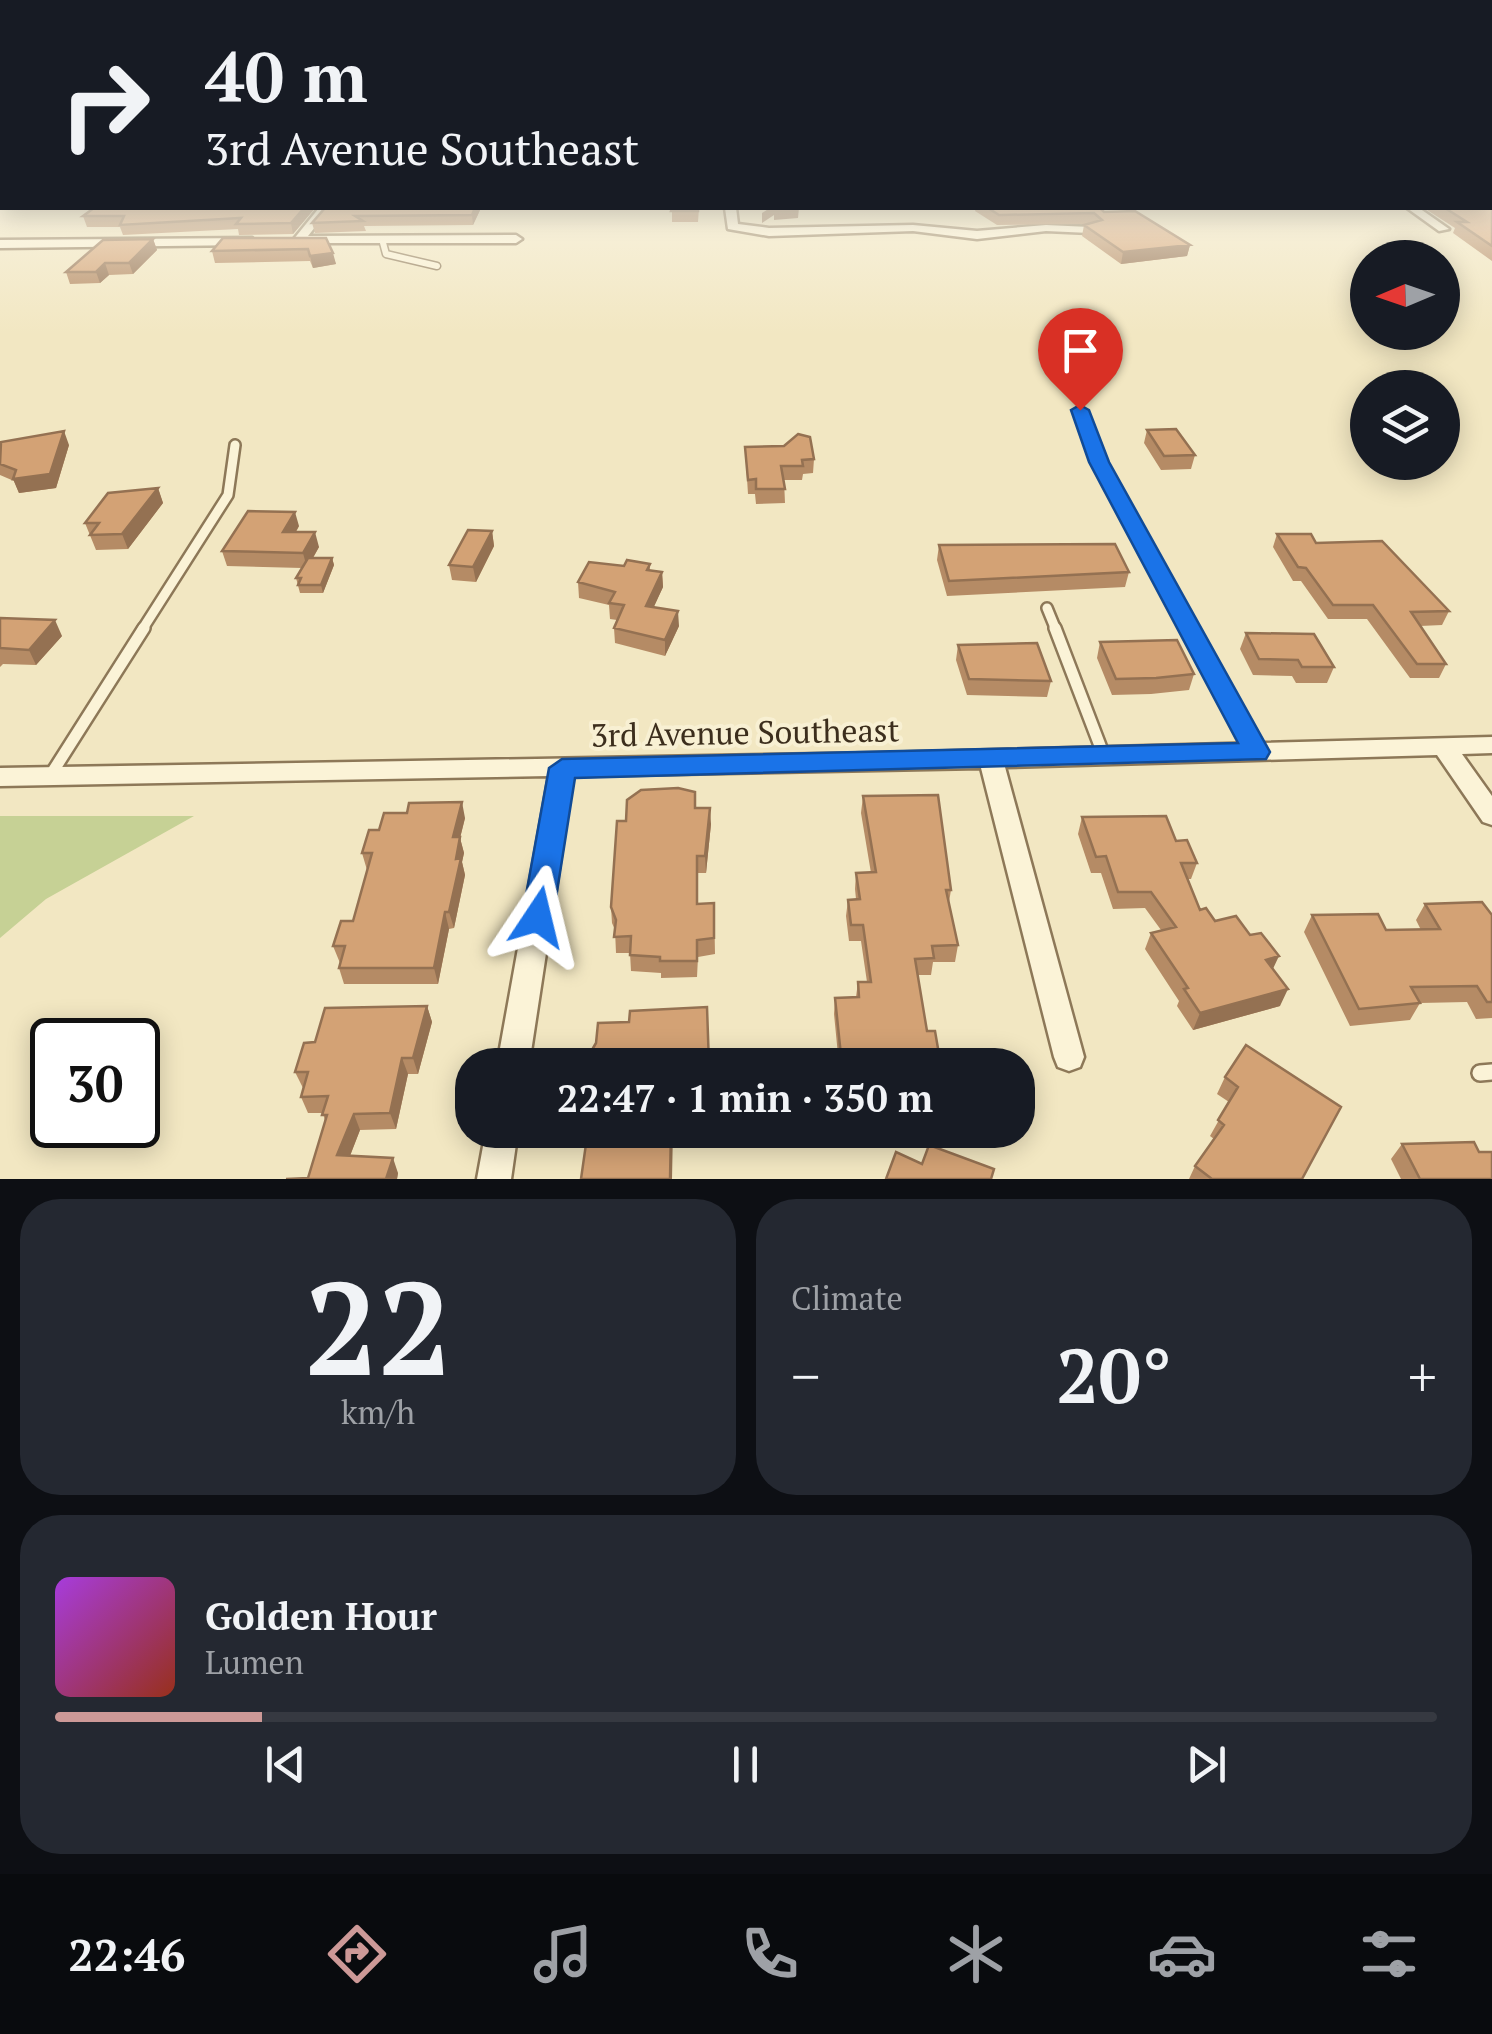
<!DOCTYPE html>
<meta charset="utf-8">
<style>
:root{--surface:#171b24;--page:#242831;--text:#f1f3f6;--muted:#9ea1a6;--line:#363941;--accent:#cd9997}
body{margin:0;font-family:"PT Serif",serif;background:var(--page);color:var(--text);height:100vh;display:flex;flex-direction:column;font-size:38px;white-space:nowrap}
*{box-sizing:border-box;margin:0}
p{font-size:32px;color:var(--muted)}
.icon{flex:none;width:55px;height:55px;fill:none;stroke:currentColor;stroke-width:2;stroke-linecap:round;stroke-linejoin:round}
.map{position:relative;height:1179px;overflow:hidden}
.panel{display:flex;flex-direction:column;gap:20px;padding:20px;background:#0d0f14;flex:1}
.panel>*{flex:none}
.banner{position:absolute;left:0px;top:0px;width:1492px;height:210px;box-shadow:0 5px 25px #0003;background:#171b24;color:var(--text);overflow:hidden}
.needle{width:65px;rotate:268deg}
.tools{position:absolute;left:1350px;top:240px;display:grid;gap:20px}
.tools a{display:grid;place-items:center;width:110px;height:110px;border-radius:50%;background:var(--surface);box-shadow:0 5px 25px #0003;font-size:50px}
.speed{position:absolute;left:30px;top:1018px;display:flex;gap:20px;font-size:50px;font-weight:700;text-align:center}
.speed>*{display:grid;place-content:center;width:130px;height:130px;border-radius:50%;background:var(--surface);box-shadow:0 5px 25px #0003;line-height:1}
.speed .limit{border:5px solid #111;border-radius:15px;background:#fff;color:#111}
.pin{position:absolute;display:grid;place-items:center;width:85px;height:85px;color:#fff;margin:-102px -42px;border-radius:50% 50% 50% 0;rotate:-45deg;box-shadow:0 0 10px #0007}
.pin .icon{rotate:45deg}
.me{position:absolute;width:110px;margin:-55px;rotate:10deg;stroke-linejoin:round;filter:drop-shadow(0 0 8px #0008)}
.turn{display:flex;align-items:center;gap:35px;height:210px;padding:0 40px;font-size:45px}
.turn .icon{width:130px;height:130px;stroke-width:2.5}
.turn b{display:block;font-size:70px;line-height:85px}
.big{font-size:75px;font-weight:600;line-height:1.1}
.panel .card{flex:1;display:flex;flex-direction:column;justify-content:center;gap:15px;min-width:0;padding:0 35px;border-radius:40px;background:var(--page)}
.panel .dial{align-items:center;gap:0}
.dial b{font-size:130px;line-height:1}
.song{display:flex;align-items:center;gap:30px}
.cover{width:120px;height:120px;border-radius:15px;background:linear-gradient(135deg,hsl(280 70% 55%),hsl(10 70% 35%))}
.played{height:10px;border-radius:5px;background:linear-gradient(90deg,var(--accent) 15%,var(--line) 15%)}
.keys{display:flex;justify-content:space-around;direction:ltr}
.heat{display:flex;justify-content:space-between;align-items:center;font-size:55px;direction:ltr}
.panel .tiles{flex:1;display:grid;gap:20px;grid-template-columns:1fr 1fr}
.card:last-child{grid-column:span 2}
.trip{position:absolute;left:455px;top:1048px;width:580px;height:100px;border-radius:40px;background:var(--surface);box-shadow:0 5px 25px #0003;font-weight:600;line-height:100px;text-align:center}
.tabs{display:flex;height:160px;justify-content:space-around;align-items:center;background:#090b0e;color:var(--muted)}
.tabs .icon{width:70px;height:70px}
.tabs .selected{color:var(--accent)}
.tabs b{font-size:45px;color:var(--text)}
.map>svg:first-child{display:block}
</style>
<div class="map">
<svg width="1492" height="1179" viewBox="0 0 1492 1179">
<rect width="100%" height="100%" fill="#f2e7c2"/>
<path fill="#c6d195" d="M0,816H194L46,899L0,938Z"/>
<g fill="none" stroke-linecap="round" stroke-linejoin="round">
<g stroke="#8d7858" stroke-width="9">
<path id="service-far4" d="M382,239L386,254L437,266"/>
</g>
<g stroke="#8d7858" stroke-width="11">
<path id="service-far3" d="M1080,410L1089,439"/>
</g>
<g stroke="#8d7858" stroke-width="14">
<path id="service-far2" d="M1088,437L1191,630
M1047,608L1056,630
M142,630L228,495L235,445"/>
</g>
<g stroke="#8d7858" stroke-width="16">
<path id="service-far1" d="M1055,628L1104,756
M1189,628L1256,751
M50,776L144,628"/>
</g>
<g stroke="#8d7858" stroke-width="20">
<path id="service" d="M1480,1073L1492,1072"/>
</g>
<g stroke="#8d7858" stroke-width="5">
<path id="minor" d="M319,208H330L308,236L516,235L522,239L516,243H295L293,240Z
M725,208H736L738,224L769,228L913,225L977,231L1046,225L1090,227L1096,230L1090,233L1046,231L977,239L913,231L769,236L728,229Z
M1407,208H1419L1449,229L1439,231Z
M252,238L254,241L248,245L0,248V240Z
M1492,737V753L1462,754L1492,796V825L1483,822L1437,755L1005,767L1084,1057L1080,1067L1069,1071L1058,1067L1054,1057L981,768L573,776L529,1065H497L549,776L0,786V768L885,753Z
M486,1130H518L511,1179H477Z"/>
</g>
<use href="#service-far4" stroke="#fbf3d7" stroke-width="6"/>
<use href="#service-far3" stroke="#fbf3d7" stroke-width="8"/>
<use href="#service-far2" stroke="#fbf3d7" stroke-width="9"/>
<use href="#service-far1" stroke="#fbf3d7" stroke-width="11"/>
<use href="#service" stroke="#fbf3d7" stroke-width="15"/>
<use href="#minor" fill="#fbf3d7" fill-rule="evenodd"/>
</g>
<path fill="#b58b65" d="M1492,169V261L1453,233L1455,228L1424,208H1490Z
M94,208H315L293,234L239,235L238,229L123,235L120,227H87L83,216Z
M325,208H481L473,225L364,226L366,231L315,233L312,223Z
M672,208H699L698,222H672Z
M976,208H1100L1104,212L1190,245L1187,256L1121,264L1082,236L1084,225L1090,224L997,225L975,211Z
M326,238L336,264L313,268L310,261L215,263L212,251Z
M153,239L157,250L133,274L109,275L100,283L70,284L66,272Z
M1147,430L1195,455L1191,469L1161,470L1144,443Z
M0,445H69L56,488L19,493L14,481L0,475Z
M745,447L814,459L813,473L803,474L802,480H784L785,503L756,504L755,494H748Z
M158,488L163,503L128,549L96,550L85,523Z
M299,526L296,532L319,547L313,558H332L334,565L323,593H300L296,578L302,568L227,566L222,551Z
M492,531L494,546L476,582L452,580L449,565Z
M1277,534L1316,543L1449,611L1442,625L1420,626L1446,664L1439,678H1410L1367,619H1328L1301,581H1293L1273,547Z
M939,545L1129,572L1125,587L947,596L937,560Z
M650,564V570L662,572L663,587L653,608L679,626L665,656L615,643L614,628L617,620L610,619L609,605L579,598L578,582L624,566Z
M0,618L62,636L36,665L3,664L0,667Z
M1246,633L1334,667L1327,683H1296L1292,676L1253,675L1240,649Z
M1100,642L1194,674L1189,690L1151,694L1112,695L1097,658Z
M958,645L1051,681L1047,697L967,695L956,660Z
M863,796L951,890L949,902L958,945L955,962H933L931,975H918L927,1031L940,1060L945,1065H839L834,1014L835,998L856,997L858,982H867L861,941H849L846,916L848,900L856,899L855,889L856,873H871L861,813Z
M696,808L711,824L706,873H698V904L714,903L715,954L698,957L697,977L661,978V973L631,971L630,953H616L615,930L612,923L611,907L626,821Z
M407,813L465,818L460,838L464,853L462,862L465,875L454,928L449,929L438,984H344L339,968L340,963L333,946L353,921L367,870L362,853L379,830Z
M1082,817L1176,841L1197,863L1191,879H1188L1200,910L1273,969L1280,1006L1193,1030L1177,1006L1179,1001L1145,949L1151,933L1161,930L1145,908L1113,909L1101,873H1091L1078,834Z
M1425,904L1492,915V1018L1476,1019L1467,1002L1420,1003L1410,1020L1350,1026L1304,932L1312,915L1386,930H1421L1416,920Z
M427,1006L432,1022L418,1074H408L396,1129L360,1130L350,1156L398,1173L397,1179H286L308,1178L325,1121L323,1113H308L301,1097L303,1088L295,1072Z
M1246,1045L1302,1179H1189L1195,1166L1214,1139L1210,1136L1229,1102L1217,1094L1225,1077Z
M1402,1144L1492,1179H1401L1391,1159Z"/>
<path fill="#947152" d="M304,208H315L293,234L291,223Z
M475,208H481L473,225L472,215Z
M770,208H774V210L799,208L798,218L774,220V215L762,223V213Z
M153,239L157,250L133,274L129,263Z
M1190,245L1187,256L1121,264L1123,252Z
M333,253L336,264L313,268L310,256Z
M105,263L109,275L100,283L96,272Z
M64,431L69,445L56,488L19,493L13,479Z
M158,488L163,503L128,549L122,534Z
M295,512L299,526L287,546L283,532Z
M492,531L494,546L476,582L473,567Z
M315,532L319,547L307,568L303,553Z
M332,558L334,565L323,593L321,585Z
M662,572L663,587L647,622L646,606Z
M678,611L679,626L665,656V640Z
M55,620L62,636L36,665L29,650Z
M462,802L465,818L460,838L464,853L462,862L465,875L454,928L449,912L453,837Z
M710,808L711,824L706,873L705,856Z
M445,912L449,929L438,984L434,968Z
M1279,956L1271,973L1266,960Z
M1288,989L1280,1006L1193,1030L1200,1013Z
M427,1006L432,1022L418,1074L413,1058Z
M402,1058L408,1074L396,1129L390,1113Z
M354,1114L360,1130L344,1171L337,1155Z
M671,1130H673L672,1179H670Z
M393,1158L398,1173L397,1179H386Z"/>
<path fill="#d3a275" stroke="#947152" stroke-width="2.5" d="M1490,169H1492V246L1457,222H1467L1445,208H1490Z
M94,208H304L291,223L236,224L241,218L120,225L124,216H83Z
M325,208H475L472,215L355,216L363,221L312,223Z
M672,208H698V211H671Z
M988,208H1100L1104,212L1135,211L1190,245L1123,252L1084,225L1102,220L1094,213L999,215Z
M223,238H326L333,253L310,256L308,249L212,251Z
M153,239L129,263H105L96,272H66L103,240Z
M1176,429L1195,455L1164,456L1147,430Z
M64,431L50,474L13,479L16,470L0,464L1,442Z
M798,434L810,437L814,459L802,460L803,466H781L785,489H756V479L748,480L745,447L784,446Z
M158,488L122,534L90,535L99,523H85L108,493Z
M248,511L295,512L283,532H315L303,553L222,551Z
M468,530L492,531L473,567L449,565Z
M1277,534H1311L1316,543L1382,541L1449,611L1411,612L1446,664H1417L1373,605H1333L1306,568L1298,567Z
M1115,544L1129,572L949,581L939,545Z
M308,558H332L321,585H298L301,578H296Z
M627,560L650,564L647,570L662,572L646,606L678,611L665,640L614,628L624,605L609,603L615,592L578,582L589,562L624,566Z
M0,618L55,620L29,650L0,648Z
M1246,633L1314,634L1334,667H1302L1298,660L1259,659Z
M1177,640L1194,674L1156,678L1116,679L1100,642Z
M1037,643L1051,681L969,679L958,645Z
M678,788L695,792V808H710L705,856H697V904L714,903V938L697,940V961H660V957L630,955L631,936L614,937L616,920L611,907L617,821H626L627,800L641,790Z
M938,795L951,890H946L958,945L932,946L934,958L915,959L927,1031H935L940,1060H944L945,1065H842L835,998L859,997L858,982H871L863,925H851L848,900L860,899L856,873L876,872L863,796Z
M462,802L453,837H460L456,859L461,858L449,912H445L434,968H339L345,946H333L341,921H353L372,853H362L369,830H379L384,813H407L409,803Z
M1166,816L1176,841L1187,840L1197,863H1181L1200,910L1206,908L1215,921L1236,916L1250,935L1261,933L1279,956L1266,960L1288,989L1200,1013L1184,989L1188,988L1151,933L1176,927L1151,892H1118L1106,856L1096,857L1082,817Z
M1482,902L1492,915V1002H1487L1477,986L1411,987L1420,1003L1359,1009L1312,915L1378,914L1386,930L1440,929L1425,904Z
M427,1006L413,1058H402L390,1113L354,1114L337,1155L393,1158L386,1179H286L308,1178L327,1115H322L328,1096L301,1097L308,1072H295L304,1043L315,1042L325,1008Z
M707,1007L709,1065H587L589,1055L596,1043L598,1023L629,1022L630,1011Z
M1246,1045L1341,1107L1302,1179H1212L1195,1166L1224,1125L1218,1120L1238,1087L1225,1077Z
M588,1130H671L670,1179H581Z
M1474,1142L1479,1152H1492V1179H1420L1402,1144Z
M929,1145L994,1169L991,1179H886L896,1152L922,1164Z"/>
<linearGradient id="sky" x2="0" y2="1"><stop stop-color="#8dbad7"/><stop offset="0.51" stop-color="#f9f4e4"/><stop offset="1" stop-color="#f9f4e4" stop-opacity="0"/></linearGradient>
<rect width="1492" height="334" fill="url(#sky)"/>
<path fill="#1a73e8" stroke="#114b97" stroke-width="2.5" d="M1080,405L1089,410L1109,462L1270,752L1266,759L575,778L553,917L549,926L538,930L526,926L522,917L549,768L562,759L1238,743L1089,462L1071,410Z"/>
<g text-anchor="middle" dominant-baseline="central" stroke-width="8" stroke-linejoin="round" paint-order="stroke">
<g font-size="32" fill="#3c2e1d" stroke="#f8f0d3">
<text transform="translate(745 732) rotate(-1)">3rd Avenue Southeast</text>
</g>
</g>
</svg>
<div class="tools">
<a><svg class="needle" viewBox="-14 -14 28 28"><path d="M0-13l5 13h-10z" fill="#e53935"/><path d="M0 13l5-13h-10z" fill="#9ea1a6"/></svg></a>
<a><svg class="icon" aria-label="layers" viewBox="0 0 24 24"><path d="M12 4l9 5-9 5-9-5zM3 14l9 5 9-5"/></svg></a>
</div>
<div class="speed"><div class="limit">30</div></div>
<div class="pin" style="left:1080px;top:410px;background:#d93025"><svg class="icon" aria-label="arrive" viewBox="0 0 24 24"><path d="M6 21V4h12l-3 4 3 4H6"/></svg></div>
<svg class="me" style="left:538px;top:917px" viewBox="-20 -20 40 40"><path d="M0-17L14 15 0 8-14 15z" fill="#1a73e8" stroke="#fff" stroke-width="4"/></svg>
<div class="trip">22:47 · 1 min · 350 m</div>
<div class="banner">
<div class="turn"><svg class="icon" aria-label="right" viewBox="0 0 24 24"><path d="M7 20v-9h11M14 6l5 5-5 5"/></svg><div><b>40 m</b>3rd Avenue Southeast</div></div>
</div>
</div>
<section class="panel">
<div class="tiles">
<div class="card dial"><b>22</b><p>km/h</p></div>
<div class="card"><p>Climate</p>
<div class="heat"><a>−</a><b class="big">20°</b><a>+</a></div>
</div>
<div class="card">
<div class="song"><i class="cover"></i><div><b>Golden Hour</b><p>Lumen</p></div></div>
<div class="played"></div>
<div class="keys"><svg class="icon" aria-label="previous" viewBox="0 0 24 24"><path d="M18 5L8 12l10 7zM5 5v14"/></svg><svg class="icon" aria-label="pause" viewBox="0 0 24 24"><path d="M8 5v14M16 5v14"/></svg><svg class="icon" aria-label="next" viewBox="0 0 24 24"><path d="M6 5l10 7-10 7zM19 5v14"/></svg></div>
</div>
</div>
</section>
<nav class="tabs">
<b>22:46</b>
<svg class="icon selected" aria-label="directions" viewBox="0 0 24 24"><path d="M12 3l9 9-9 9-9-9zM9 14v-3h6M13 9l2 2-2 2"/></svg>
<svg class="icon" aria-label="music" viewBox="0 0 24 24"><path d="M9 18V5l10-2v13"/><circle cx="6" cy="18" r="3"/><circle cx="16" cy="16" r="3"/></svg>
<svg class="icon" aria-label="phone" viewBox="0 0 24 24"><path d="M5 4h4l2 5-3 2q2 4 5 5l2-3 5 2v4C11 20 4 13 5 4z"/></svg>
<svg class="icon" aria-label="climate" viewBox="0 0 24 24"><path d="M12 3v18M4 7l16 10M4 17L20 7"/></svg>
<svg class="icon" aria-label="car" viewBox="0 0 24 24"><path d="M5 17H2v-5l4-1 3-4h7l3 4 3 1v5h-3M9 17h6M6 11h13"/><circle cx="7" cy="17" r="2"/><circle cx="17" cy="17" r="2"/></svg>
<svg class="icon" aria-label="filters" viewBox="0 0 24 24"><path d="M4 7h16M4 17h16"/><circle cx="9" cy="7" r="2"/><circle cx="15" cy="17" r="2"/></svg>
</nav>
